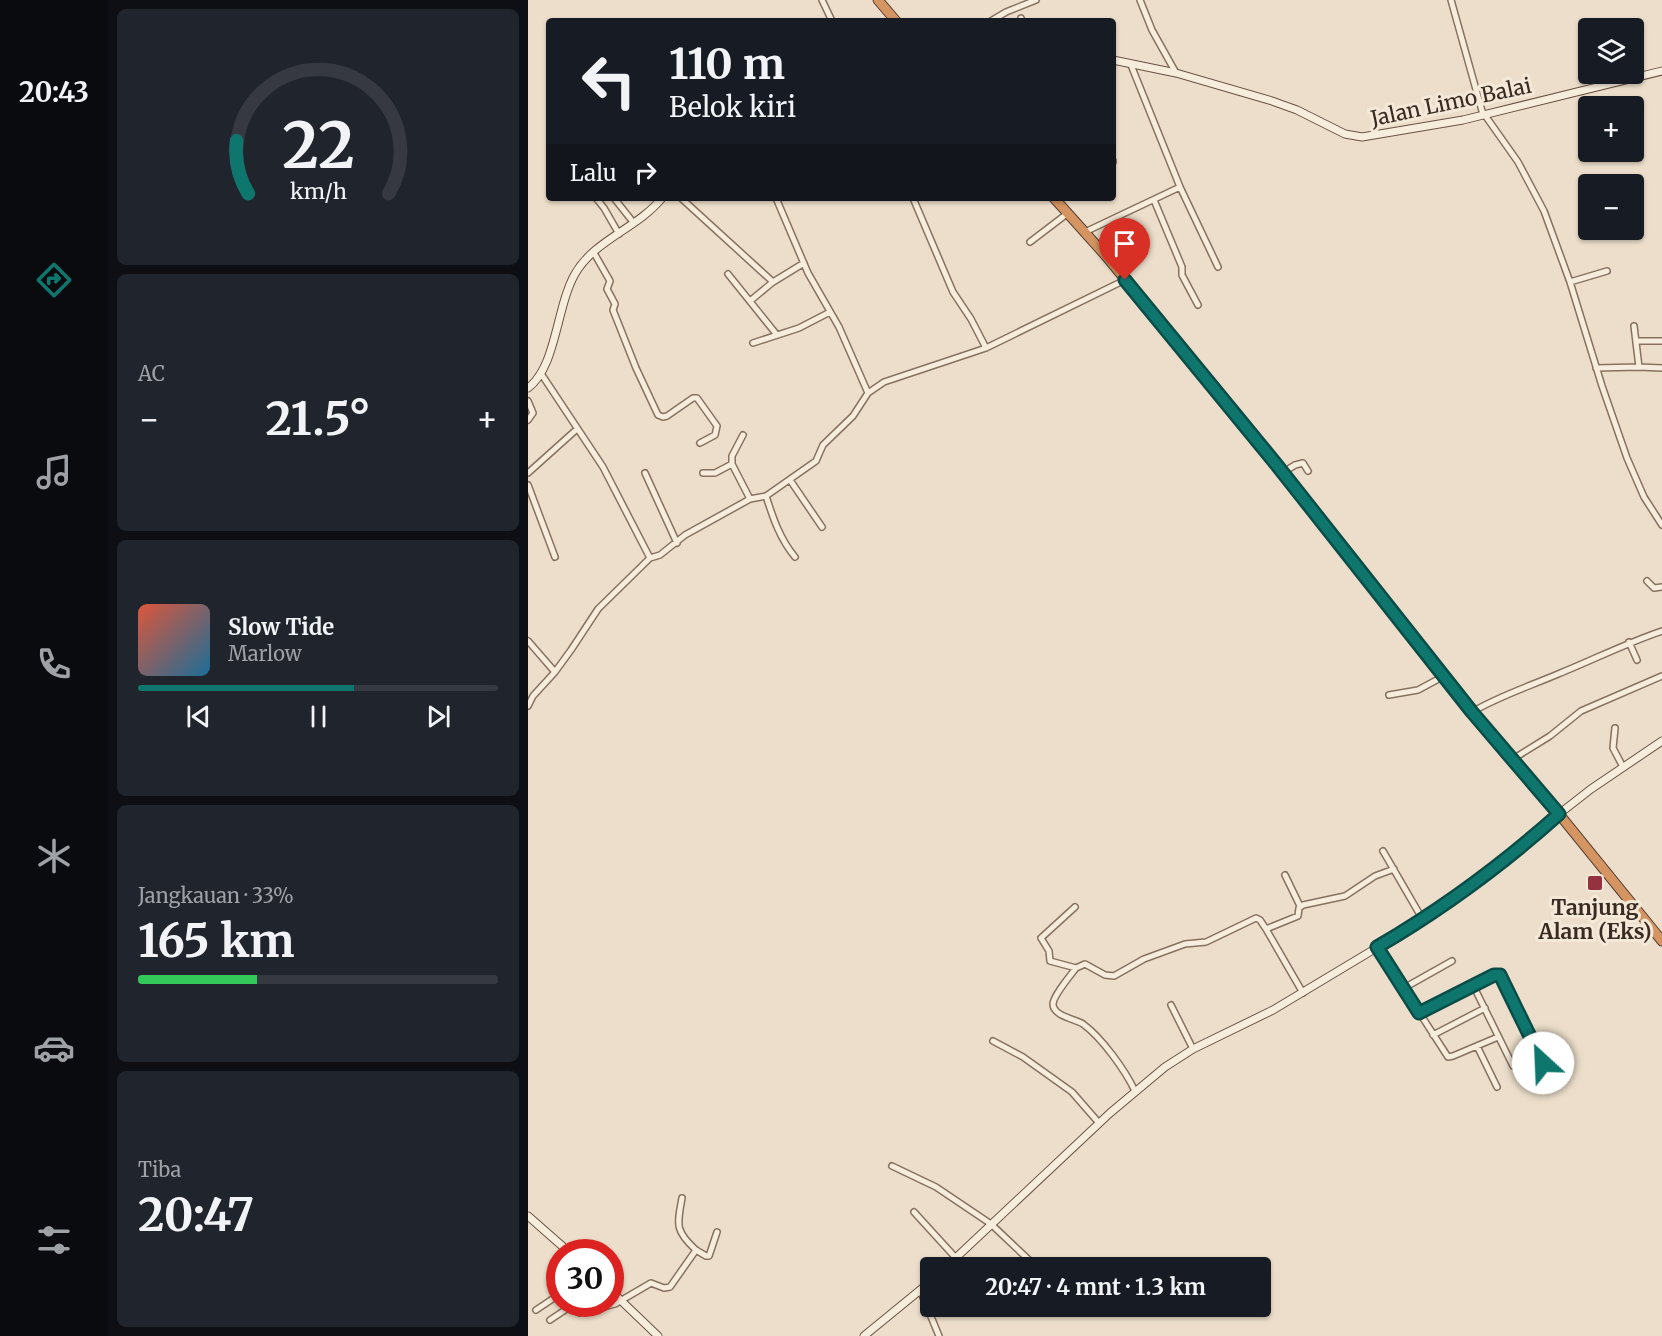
<!DOCTYPE html>
<html lang="id">
<meta charset="utf-8">
<style>
:root{--surface:#171b24;--page:#20242c;--text:#f1f3f6;--muted:#9ea1a6;--line:#363941;--accent:#0f766e}
body{margin:0;font-family:Merriweather,serif;background:var(--page);color:var(--text);height:100vh;display:flex;flex-direction:column;font-size:22px;white-space:nowrap}
*{box-sizing:border-box;margin:0}
p{font-size:20px;color:var(--muted)}
.icon{flex:none;width:33px;height:33px;fill:none;stroke:currentColor;stroke-width:2;stroke-linecap:round;stroke-linejoin:round}
.map{position:relative;flex:1;overflow:hidden}
.drawer{display:flex;flex-direction:column;gap:9px;padding:9px;background:#0d0f14;width:420px}
.drawer>*{flex:none}
.guide{position:absolute;left:18px;top:18px;width:570px;height:183px;border-radius:6px;box-shadow:0 2px 4px #0004;background:#171b24;color:var(--text);overflow:hidden}
.fabs{position:absolute;left:1050px;top:18px;display:grid;gap:12px}
.fabs a{display:grid;place-items:center;width:66px;height:66px;border-radius:6px;background:var(--surface);box-shadow:0 2px 4px #0004;font-size:30px}
.speed{position:absolute;left:18px;top:1239px;display:flex;gap:12px;font-size:30px;font-weight:700;text-align:center}
.speed>*{display:grid;place-content:center;width:78px;height:78px;border-radius:50%;background:var(--surface);box-shadow:0 2px 4px #0004;line-height:1}
.speed .limit{border:9px solid #d22;background:#fff;color:#111}
.pin{position:absolute;display:grid;place-items:center;width:51px;height:51px;color:#fff;margin:-62px -26px;border-radius:50% 50% 50% 0;rotate:-45deg;box-shadow:0 0 6px #0007}
.pin .icon{rotate:45deg}
.me{position:absolute;width:66px;margin:-33px;rotate:335deg;stroke-linejoin:round;filter:drop-shadow(0 0 4px #0008)}
.turn{display:flex;align-items:center;gap:21px;height:126px;padding:0 24px;font-size:27px}
.turn .icon{width:78px;height:78px;stroke-width:2.5}
.turn b{display:block;font-size:42px;line-height:51px}
.then{display:flex;align-items:center;height:57px;padding:0 24px;background:#0003;gap:12px;font-size:22px}
.big{font-size:45px;font-weight:700;line-height:1.1}
.drawer .widget{flex:1;display:flex;flex-direction:column;justify-content:center;gap:9px;min-width:0;padding:0 21px;border-radius:9px;background:var(--page)}
.drawer .dial{align-items:center;gap:0}
.dial svg{height:156px;overflow:visible;fill:none;stroke:var(--line);stroke-width:7;stroke-linecap:round;text-anchor:middle}
.dial text{fill:var(--text);stroke:none}
.song{display:flex;align-items:center;gap:18px}
.cover{width:72px;height:72px;border-radius:9px;background:linear-gradient(135deg,hsl(10 70% 55%),hsl(200 70% 35%))}
.played{height:6px;border-radius:3px;background:linear-gradient(90deg,var(--accent) 60%,var(--line) 60%)}
.keys{display:flex;justify-content:space-around;direction:ltr}
.heat{display:flex;justify-content:space-between;align-items:center;font-size:33px;direction:ltr}
.charge{height:9px;border-radius:4px;background:linear-gradient(90deg,#34c759 33%,var(--line) 0)}
.trip{position:absolute;left:392px;top:1257px;width:351px;height:60px;border-radius:6px;background:var(--surface);box-shadow:0 2px 4px #0004;font-weight:700;line-height:60px;text-align:center}
main{display:flex;flex:1;min-height:0}
.tab-bar{display:flex;flex-direction:column;width:108px;justify-content:space-around;align-items:center;background:#090b0e;color:var(--muted)}
.tab-bar .icon{width:42px;height:42px}
.tab-bar .on{color:var(--accent)}
.tab-bar b{font-size:27px;color:var(--text)}
.map>svg:first-child{display:block}
</style>
<main>
<nav class="tab-bar">
<b>20:43</b>
<svg class="icon on" aria-label="directions" viewBox="0 0 24 24"><path d="M12 3l9 9-9 9-9-9zM9 14v-3h6M13 9l2 2-2 2"/></svg>
<svg class="icon" aria-label="music" viewBox="0 0 24 24"><path d="M9 18V5l10-2v13"/><circle cx="6" cy="18" r="3"/><circle cx="16" cy="16" r="3"/></svg>
<svg class="icon" aria-label="phone" viewBox="0 0 24 24"><path d="M5 4h4l2 5-3 2q2 4 5 5l2-3 5 2v4C11 20 4 13 5 4z"/></svg>
<svg class="icon" aria-label="climate" viewBox="0 0 24 24"><path d="M12 3v18M4 7l16 10M4 17L20 7"/></svg>
<svg class="icon" aria-label="car" viewBox="0 0 24 24"><path d="M5 17H2v-5l4-1 3-4h7l3 4 3 1v5h-3M9 17h6M6 11h13"/><circle cx="7" cy="17" r="2"/><circle cx="17" cy="17" r="2"/></svg>
<svg class="icon" aria-label="filters" viewBox="0 0 24 24"><path d="M4 7h16M4 17h16"/><circle cx="9" cy="7" r="2"/><circle cx="15" cy="17" r="2"/></svg>
</nav>
<section class="drawer">
<div class="widget dial"><svg viewBox="0 0 100 80">
<path d="M14 69A42 42 0 1 1 86 69"/>
<path d="M14 69A42 42 0 0 1 8 42" stroke="#0f766e"/>
<text x="50" y="56" font-size="32" font-weight="700">22</text>
<text x="50" y="72" font-size="11">km/h</text>
</svg></div>
<div class="widget"><p>AC</p>
<div class="heat"><a>−</a><b class="big">21.5°</b><a>+</a></div>
</div>
<div class="widget">
<div class="song"><i class="cover"></i><div><b>Slow Tide</b><p>Marlow</p></div></div>
<div class="played"></div>
<div class="keys"><svg class="icon" aria-label="previous" viewBox="0 0 24 24"><path d="M18 5L8 12l10 7zM5 5v14"/></svg><svg class="icon" aria-label="pause" viewBox="0 0 24 24"><path d="M8 5v14M16 5v14"/></svg><svg class="icon" aria-label="next" viewBox="0 0 24 24"><path d="M6 5l10 7-10 7zM19 5v14"/></svg></div>
</div>
<div class="widget"><p>Jangkauan · 33%</p><b class="big">165 km</b><div class="charge"></div></div>
<div class="widget"><p>Tiba</p><b class="big">20:47</b></div>
</section>
<div class="map">
<svg width="1134" height="1336" viewBox="0 0 1134 1336">
<rect width="100%" height="100%" fill="#ecdeca"/>
<g fill="none" stroke-linecap="round" stroke-linejoin="round">
<g stroke="#88715f" stroke-width="8">
<path id="street" d="M294,0L304,21
M612,0L624,30L648,73
M923,0L954,111L990,162L1016,211L1042,282L1074,386L1099,458L1116,497L1134,525
M493,18L494,21
M463,21L478,12L508,0
M585,161V162
M652,187L690,267
M68,198L76,208L91,234
M86,198L105,222
M153,198L245,282
M248,198L280,273L311,327L340,393
M385,198L425,292L443,319L458,348
M626,200L654,267V275L670,305
M557,232L652,187L603,65
M502,242L540,213
M66,253L82,281L79,289L87,304L85,310L108,368L130,415L135,417L139,416L165,398H169L189,426L187,435L172,443
M200,274L249,335
M1042,282L1079,271
M222,301L245,282L276,263
M1106,326L1111,367
M1108,341H1134
M225,343L271,328L302,312
M1068,368L1111,367L1134,368
M14,375L75,467L122,558
M0,401L5,413L0,420
M215,435L204,456V464L222,499
M0,473L49,429
M117,473L149,543
M175,473H187L204,464
M754,473L767,465L775,463L780,471
M262,480L294,527
M0,485L27,557
M238,496C245,518 252,539 267,557
M1119,581L1126,588L1134,587
M0,641L27,672
M1101,642L1109,660
M861,695L890,690L916,676
M0,706L5,696L27,672L43,650L70,609L122,558L132,555L157,535L222,499L238,496L288,461L295,445L325,416L340,393L356,382L458,348L597,280
M944,712C971,696 1002,686 1030,674C1065,660 1098,643 1134,631
M1087,728L1085,748L1095,767
M985,759L1022,736L1053,711L1134,676
M855,851L895,920
M757,875L772,906
M547,907L513,938L521,951L522,961L548,968
M738,929L770,916L771,908L775,905L817,896L847,876L866,869
M849,947L920,1057L925,1056L970,1037
M945,985L985,1066
M876,988L924,961
M643,1005L665,1049
M891,1013L966,975H972L1015,1063
M905,1035L957,1008
M465,1041L495,1057L544,1092L571,1123
M949,1046L969,1087
M607,1091C597,1070 574,1038 555,1024C547,1019 525,1016 525,1004C525,996 542,976 548,968L557,964L577,975L586,976L616,959L657,944L678,942L728,918L732,920L738,929L775,993
M364,1166L408,1187L463,1224L501,1260
M386,1212L427,1257
M168,1250L178,1256H181L189,1232
M392,1290L411,1336
M8,1310L32,1294
M22,1320L40,1308L52,1313L87,1304L123,1283L136,1288L142,1287L168,1250C147,1231 149,1225 154,1198"/>
</g>
<g stroke="#6a5242" stroke-width="9">
<path id="secondary" d="M585,60L648,73L744,101L769,110L817,134L834,137L935,120L1134,71
M0,388C29,366 28,307 47,274C66,240 110,228 134,198
M0,1216L41,1252
M417,1268L582,1113L637,1067L665,1049L745,1010L895,920L990,850L1031,814L1063,789L1134,741
M82,1290L130,1336
M336,1336L402,1282"/>
</g>
<g stroke="#574033" stroke-width="11">
<path id="highway" d="M350,0L368,21
M526,198L578,256L748,464L944,712L1031,814L1134,941"/>
</g>
<use href="#street" stroke="#f7eddd" stroke-width="5"/>
<use href="#secondary" stroke="#f7eddd" stroke-width="7"/>
<use href="#highway" stroke="#d59562" stroke-width="9"/>
</g>
<g fill="none" stroke-linecap="round" stroke-linejoin="round">
<g stroke="#0a4d48" stroke-width="15">
<path id="route" d="M597,280L748,464L944,712L1031,814C975,864 914,909 849,947L891,1013L966,975H972L1015,1063"/>
</g>
<use href="#route" stroke="#0f766e" stroke-width="10"/>
</g>
<rect fill="#94333f" stroke="#f4e9d9" stroke-width="2" x="1059" y="875" width="16" height="16" rx="3"/>
<g text-anchor="middle" dominant-baseline="central" stroke-width="6" stroke-linejoin="round" paint-order="stroke">
<g font-size="21" fill="#3a2b22" stroke="#f4e9d9">
<text transform="translate(923 102) rotate(-12)">Jalan Limo Balai</text>
</g>
<g font-size="21" font-weight="bold" fill="#3a2b22" stroke="#f4e9d9">
<text x="1067" y="907">Tanjung<tspan x="1067" dy="24">Alam (Eks)</tspan></text>
</g>
</g>
</svg>
<div class="fabs">
<a><svg class="icon" aria-label="layers" viewBox="0 0 24 24"><path d="M12 4l9 5-9 5-9-5zM3 14l9 5 9-5"/></svg></a>
<a>+</a>
<a>−</a>
</div>
<div class="speed"><div class="limit">30</div></div>
<div class="pin" style="left:597px;top:280px;background:#d93025"><svg class="icon" aria-label="arrive" viewBox="0 0 24 24"><path d="M6 21V4h12l-3 4 3 4H6"/></svg></div>
<svg class="me" style="left:1015px;top:1063px" viewBox="-20 -20 40 40"><circle r="19" fill="#fff"/><path d="M0-13L10 11 0 6-10 11z" fill="#0f766e"/></svg>
<div class="trip">20:47 · 4 mnt · 1.3 km</div>
<div class="guide">
<div class="turn"><svg class="icon" aria-label="left" viewBox="0 0 24 24"><path d="M17 20v-9H6M10 6l-5 5 5 5"/></svg><div><b>110 m</b>Belok kiri</div></div>
<div class="then">Lalu<svg class="icon" aria-label="right" viewBox="0 0 24 24"><path d="M7 20v-9h11M14 6l5 5-5 5"/></svg></div>
</div>
</div>
</main>
